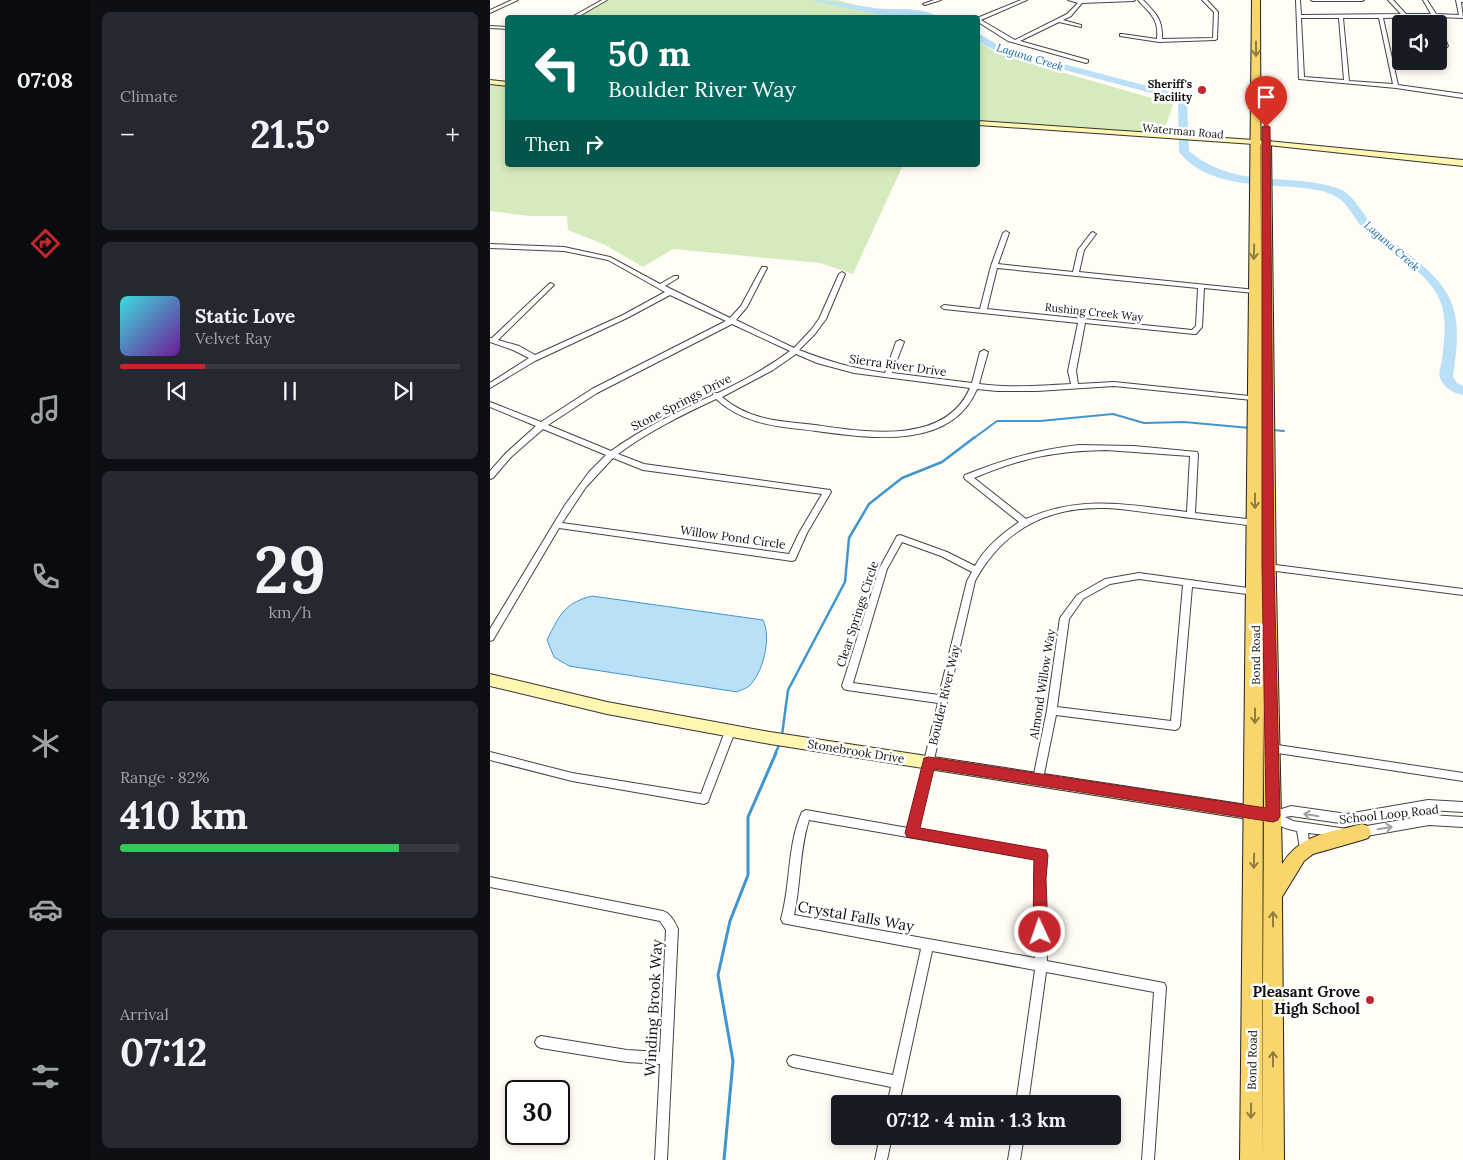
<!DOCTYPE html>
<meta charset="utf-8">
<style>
:root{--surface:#171b24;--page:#242831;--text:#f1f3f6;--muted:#9ea1a6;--line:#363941;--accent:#c4262e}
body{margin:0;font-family:Lora,serif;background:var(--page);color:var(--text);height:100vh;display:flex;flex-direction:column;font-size:19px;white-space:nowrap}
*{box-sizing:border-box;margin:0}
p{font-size:16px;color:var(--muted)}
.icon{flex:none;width:28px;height:28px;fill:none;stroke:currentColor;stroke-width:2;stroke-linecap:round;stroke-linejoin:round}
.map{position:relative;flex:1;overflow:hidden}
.panel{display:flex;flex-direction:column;gap:12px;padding:12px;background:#0d0f14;width:400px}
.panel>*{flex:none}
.hud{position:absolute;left:15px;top:15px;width:475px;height:152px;border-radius:5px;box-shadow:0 2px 8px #0003;background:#00695c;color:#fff;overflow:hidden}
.controls{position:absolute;left:902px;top:15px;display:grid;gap:10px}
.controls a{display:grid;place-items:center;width:55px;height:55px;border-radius:5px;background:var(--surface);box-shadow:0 2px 8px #0003;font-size:25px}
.speed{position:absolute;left:15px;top:1080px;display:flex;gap:10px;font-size:25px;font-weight:700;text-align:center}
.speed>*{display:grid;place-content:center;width:65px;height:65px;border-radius:50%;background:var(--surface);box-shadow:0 2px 8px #0003;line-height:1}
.speed .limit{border:2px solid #111;border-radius:8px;background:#fff;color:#111}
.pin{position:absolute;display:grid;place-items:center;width:42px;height:42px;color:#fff;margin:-51px -21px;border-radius:50% 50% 50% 0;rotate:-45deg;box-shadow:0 0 5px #0007}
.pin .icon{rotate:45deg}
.me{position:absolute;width:55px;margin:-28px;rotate:357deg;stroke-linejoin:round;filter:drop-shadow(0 0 4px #0008)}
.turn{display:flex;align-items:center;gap:18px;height:105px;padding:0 20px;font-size:22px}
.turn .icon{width:65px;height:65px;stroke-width:2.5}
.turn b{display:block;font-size:35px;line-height:42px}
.then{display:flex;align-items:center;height:48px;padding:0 20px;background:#0003;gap:10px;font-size:19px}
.big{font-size:38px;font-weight:800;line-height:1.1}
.panel .widget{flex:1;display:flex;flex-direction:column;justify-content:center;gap:8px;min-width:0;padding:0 18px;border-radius:8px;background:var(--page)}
.panel .dial{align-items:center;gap:0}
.dial b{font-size:65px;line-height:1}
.song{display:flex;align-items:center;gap:15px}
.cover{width:60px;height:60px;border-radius:8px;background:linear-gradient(135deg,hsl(180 70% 55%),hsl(280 70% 35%))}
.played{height:5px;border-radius:2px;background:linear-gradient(90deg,var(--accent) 25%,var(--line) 25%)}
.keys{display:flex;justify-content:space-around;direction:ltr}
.heat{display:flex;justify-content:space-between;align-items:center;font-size:28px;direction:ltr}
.charge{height:8px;border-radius:4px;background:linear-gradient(90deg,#34c759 82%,var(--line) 0)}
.trip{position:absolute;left:341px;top:1095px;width:290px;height:50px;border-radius:5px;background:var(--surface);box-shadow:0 2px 8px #0003;font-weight:800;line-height:50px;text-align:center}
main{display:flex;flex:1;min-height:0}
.dock{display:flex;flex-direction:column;width:90px;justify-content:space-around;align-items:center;background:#090b0e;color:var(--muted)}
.dock .icon{width:35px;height:35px}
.dock .current{color:var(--accent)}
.dock b{font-size:22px;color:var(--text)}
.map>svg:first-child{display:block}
</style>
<main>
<nav class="dock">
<b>07:08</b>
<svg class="icon current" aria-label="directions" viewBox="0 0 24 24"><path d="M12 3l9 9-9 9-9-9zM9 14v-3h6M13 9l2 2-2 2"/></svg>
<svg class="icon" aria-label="music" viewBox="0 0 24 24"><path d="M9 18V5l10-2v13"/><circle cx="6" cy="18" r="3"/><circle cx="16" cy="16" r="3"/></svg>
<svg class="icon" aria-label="phone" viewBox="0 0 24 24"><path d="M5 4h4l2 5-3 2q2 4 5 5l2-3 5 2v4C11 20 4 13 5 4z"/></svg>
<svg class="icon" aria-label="climate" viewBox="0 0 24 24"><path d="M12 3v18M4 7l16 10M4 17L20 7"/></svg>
<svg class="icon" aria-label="car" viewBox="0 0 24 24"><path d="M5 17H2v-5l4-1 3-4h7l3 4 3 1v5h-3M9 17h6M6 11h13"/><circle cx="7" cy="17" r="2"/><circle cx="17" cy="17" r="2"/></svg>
<svg class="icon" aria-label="filters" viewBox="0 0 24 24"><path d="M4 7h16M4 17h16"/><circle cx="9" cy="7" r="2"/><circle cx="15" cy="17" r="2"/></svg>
</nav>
<section class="panel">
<div class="widget"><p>Climate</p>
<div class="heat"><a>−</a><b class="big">21.5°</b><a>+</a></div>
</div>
<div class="widget">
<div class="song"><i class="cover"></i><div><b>Static Love</b><p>Velvet Ray</p></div></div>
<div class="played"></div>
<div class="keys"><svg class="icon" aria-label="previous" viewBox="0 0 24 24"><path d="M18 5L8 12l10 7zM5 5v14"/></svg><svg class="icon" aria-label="pause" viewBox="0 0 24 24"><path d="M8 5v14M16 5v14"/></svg><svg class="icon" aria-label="next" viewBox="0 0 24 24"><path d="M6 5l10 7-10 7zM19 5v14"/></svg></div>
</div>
<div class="widget dial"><b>29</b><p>km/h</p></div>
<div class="widget"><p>Range · 82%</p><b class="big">410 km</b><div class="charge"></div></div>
<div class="widget"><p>Arrival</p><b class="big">07:12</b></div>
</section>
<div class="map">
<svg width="973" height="1160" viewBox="0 0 973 1160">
<rect width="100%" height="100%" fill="#fffdf5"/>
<path fill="#d5ebbd" d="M119,0H348C375,9 406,11 434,17L86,18Z
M488,41L508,54L683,104L673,135L488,124Z
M0,81L17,82L18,165H413L363,274L330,263L183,249L153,267L115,245L78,230L77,216H39L0,211Z"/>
<path fill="#b9e0f7" stroke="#3f96cf" d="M102,596L273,620C282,638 273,674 258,687C255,689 250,690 247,692L79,666L64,657L57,640C69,616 74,603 102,596Z"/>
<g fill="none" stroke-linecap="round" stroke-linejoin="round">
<path stroke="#3f96cf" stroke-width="2" d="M783,430L794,431
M484,438L507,421H550L623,414L654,423L694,422L760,428"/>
<path stroke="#3f96cf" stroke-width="2.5" d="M292,735L298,690L355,582L359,538L379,504L412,478L452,462L485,437
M285,754L290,743"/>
<path stroke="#3f96cf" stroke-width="3" d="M234,1160L243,1061L228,975L240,921L258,875V817L286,753"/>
<path fill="#b9e0f7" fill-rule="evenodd" d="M320,0C342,0 363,5 385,8C407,11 431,5 450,18L387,14Z
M488,33L513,48L688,94L697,99L699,151C746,190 795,172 847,188C865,194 871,214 884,226C896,237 910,247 922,257C971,295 971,319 963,377L967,383L973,386V395C963,393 954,388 950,378C948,373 951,365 952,360C954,342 957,320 951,303C940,272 901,254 877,233C868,224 863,213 854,203C827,172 730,204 689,152L688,102L680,98L507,52L488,41Z"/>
<g stroke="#444" stroke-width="2">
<path id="street" d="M22,0H28L0,13V10Z
M112,0H117L86,18H80Z
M444,0H451L435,5L433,4Z
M531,0H537L491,20L525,40L577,14L588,3L578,0H645L643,1L592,3L581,16L573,20L591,25V27L569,22L530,41L598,60V62L596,63L518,41L488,22L487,18Z
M648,0H653C666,13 673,20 672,39L723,38L724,12L712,0H717L728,12L727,39L725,40L669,42L630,36V34H632L667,39C669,18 660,14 648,0Z
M806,0H810L811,15L911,14L898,0H903L916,14H941L933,0H937L946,14L969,15L966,0H973V2H971L973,18L947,17L948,19L946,20L943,17L893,18L908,85L973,94V98L906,88L809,79ZM811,18H849L854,80L814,77ZM853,18H889L903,84L859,81Z
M821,0H874L872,1H823Z
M0,26L18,27V29L0,28Z
M949,27L951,28L958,46L949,54V49L952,46L949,35Z
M516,231L519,233L508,264L583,272L588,250L601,233L603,232L606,234L594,250L589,272L766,290L767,291L764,293L714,288L712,327L706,334H704L595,323L586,371L588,384L624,382L769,397H772L773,399L772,401L624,386L547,391H507L487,389C461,451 379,438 326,431C289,426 256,426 226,399C192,415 159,431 128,454L154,464L340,490L341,492L317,533L305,560L302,561L69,528L3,640L0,641V629L75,505L99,472L116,455L53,429L21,457L3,478L0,479V471L16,453L46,426L0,407V402L51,422L102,389L236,321L180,295L137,318L45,361L0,388V383L39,358L23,350L0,342V338H2L59,284L61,283L64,285L8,340L29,346L45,355L133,315L175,292L118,260L74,251L0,248V244L74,247L120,257L170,284L184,276H188V278L175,286L240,318L251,306L272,267H276L277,268L257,307L246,320L304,348L321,330L329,319L349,274L352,272L355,274L336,319L325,334L309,350C340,362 362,368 395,373L406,342L410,340L414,342L402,373L482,383L490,352L494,350L498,352L489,384C520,388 550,386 581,384L578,371L588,323L454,309L451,307L454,305L490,309L501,266L513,233ZM507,268L708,288L706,326L702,330L497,309ZM242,324L300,351C277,368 253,381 228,393H223V395C187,412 153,428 121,451L58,425L107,393ZM306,354L327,363L364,373L480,388C455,446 375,432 325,425C291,421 260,421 232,397L283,370ZM123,458L153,470L332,494L309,533L299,554L72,523L96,487Z
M589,445L644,446L707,452L708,454L705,513L765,520L769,523L765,526C736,522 707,519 678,515C658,513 638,509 617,508C559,506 513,529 485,581L428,829L555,851L556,855L554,879L557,961L674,983L676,987L664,1160H652L664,992L556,972L538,1104H526L545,970L442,951L409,1104H397L401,1087L303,1067L299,1065L297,1061L299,1057L303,1055L403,1075L431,949L297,924L293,923L291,919C301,884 297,845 312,812L316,810L418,828L448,703L357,690L354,689L352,686L389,569L407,536L410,535L457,552L485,566C495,547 512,534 529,522L475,479L474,477L475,475C515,459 547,450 589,445ZM616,450L700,456L697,512C640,505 591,494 536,519L484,478C531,458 565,451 616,450ZM412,542L451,556L482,572L477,581L449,695L363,683L397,569ZM319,820L545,859L544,879L545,958L304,915C311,884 309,851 319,820Z
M778,564L973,589V595L778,570L774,567Z
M649,573L765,589L768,590L769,592L768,594L765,595L702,587L690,726L688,729L685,730L566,715L553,779L552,782L548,784L544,782L543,779L557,710L570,618L587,595L615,579ZM649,579L693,585L681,721L567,707L579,619L593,599L620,584Z
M241,725L244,726L246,729L219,799L218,802L214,804L82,781L0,760V752L82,773L211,794L236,729L238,726Z
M781,744L973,773V781L781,752L777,751L776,748L777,745Z
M938,800L973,802V812L938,810L857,824L801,816L795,817L803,821L857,829L858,832L857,835L853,837L818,833L820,850L819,854L815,855L811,854L807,831C798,830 782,824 778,816L779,813L801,806L857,814Z
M939,815L973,817V827L939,825L871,837L867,835L866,832L867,829L871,827Z
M0,877L173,911C180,913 185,922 188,929L177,1160H165L170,1064L137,1062L51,1048L47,1046L45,1042L47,1038L51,1036L137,1050L170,1052L176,930L170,921L0,887Z
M390,1136H402L397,1160H385Z
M522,1136H534L530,1160H518Z"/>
</g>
<g stroke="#333" stroke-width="2">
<path id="secondary" d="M0,80L18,82V86L0,84Z
M488,121L778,141L973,160V166L778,145L488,125Z
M0,674L117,702L280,732L783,809L788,811L790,816L788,821L783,823L280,744L117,714L0,686Z"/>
</g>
<g stroke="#222" stroke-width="2">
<path id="primary" d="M762,0H770L771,261V141L776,138L781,141L786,585L792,864C812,833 839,833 872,824L878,826L881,832L878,838L872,840L823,854L814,861L792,897L794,1160H772L774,800L773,703L772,1160H750Z"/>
</g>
<use href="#street" fill="#fff" fill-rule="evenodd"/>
<use href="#secondary" fill="#fff6b0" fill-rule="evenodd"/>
<use href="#primary" fill="#f9d66b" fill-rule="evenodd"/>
</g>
<defs><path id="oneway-shaft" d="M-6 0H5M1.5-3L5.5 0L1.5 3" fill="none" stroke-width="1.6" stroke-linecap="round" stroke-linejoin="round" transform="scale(1.25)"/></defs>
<g stroke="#917d42">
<use href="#oneway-shaft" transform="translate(766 49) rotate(90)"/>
<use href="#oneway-shaft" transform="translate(764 252) rotate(91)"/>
<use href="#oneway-shaft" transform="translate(765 501) rotate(90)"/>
<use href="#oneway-shaft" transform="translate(765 716) rotate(90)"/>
<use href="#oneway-shaft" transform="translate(764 861) rotate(91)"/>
<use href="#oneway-shaft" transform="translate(783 919) rotate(-90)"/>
<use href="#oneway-shaft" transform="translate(783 1059) rotate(-90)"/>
<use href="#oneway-shaft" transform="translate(761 1111) rotate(91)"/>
</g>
<g stroke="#a0a0a0">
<use href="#oneway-shaft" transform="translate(821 815) rotate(-171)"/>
<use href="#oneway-shaft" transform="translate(895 828) rotate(-10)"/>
</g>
<path fill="#c4262e" stroke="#7f191e" d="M776,125L780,127L784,567L790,816L788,820L783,822L444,769L430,828L556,850L558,855L556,879L558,932L556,937L550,939L545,937L543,932L544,860L417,837L415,833L434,758L439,757L776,808L772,567V127Z"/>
<g fill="#c4262e" stroke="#fff" stroke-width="2">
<circle cx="712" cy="90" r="5"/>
<circle cx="880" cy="1000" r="5"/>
</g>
<g text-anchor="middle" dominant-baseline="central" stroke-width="5" stroke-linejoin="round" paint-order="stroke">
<g font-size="11" font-style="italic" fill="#1768a6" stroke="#fff">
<text transform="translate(540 57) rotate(17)">Laguna Creek</text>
<text transform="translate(902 246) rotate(41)">Laguna Creek</text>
</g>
<g font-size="11" font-weight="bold" fill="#111" stroke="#fff" text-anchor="end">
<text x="702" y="84">Sheriff's<tspan x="702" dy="13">Facility</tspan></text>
</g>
<g font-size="11" fill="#111" stroke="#fff">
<text transform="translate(693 131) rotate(5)">Waterman Road</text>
<text transform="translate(604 312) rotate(6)">Rushing Creek Way</text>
</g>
<g font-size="12" fill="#111" stroke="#fff">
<text transform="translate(408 365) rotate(8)">Sierra River Drive</text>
<text transform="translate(191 402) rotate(-27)">Stone Springs Drive</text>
<text transform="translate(243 537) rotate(8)">Willow Pond Circle</text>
<text transform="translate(367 614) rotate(-72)">Clear Springs Circle</text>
<text transform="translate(765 655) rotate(-90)">Bond Road</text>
<text transform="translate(552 684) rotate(-81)">Almond Willow Way</text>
<text transform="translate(454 695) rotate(-77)">Boulder River Way</text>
<text transform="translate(366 751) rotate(9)">Stonebrook Drive</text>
<text transform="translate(899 814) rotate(-6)">School Loop Road</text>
<text transform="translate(762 1060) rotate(-89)">Bond Road</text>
</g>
<g font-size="15" fill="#111" stroke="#fff">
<text transform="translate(366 916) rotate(10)">Crystal Falls Way</text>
<text transform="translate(163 1008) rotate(-87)">Winding Brook Way</text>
</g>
<g font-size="15" font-weight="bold" fill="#111" stroke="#fff" text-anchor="end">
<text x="870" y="991">Pleasant Grove<tspan x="870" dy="17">High School</tspan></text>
</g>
</g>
</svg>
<div class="controls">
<a><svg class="icon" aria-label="sound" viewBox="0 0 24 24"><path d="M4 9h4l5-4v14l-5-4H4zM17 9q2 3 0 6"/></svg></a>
</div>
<div class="speed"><div class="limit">30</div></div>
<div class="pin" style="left:776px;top:127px;background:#d93025"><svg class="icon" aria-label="arrive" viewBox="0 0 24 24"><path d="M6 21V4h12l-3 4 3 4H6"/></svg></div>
<svg class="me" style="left:550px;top:932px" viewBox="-20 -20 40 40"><circle r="17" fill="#c4262e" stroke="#fff" stroke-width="3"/><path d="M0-11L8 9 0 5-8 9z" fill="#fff"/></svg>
<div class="trip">07:12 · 4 min · 1.3 km</div>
<div class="hud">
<div class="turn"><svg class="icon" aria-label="left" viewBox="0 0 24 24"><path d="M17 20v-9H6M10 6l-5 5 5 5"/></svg><div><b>50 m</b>Boulder River Way</div></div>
<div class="then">Then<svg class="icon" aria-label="right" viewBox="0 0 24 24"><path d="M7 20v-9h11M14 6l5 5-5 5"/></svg></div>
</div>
</div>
</main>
